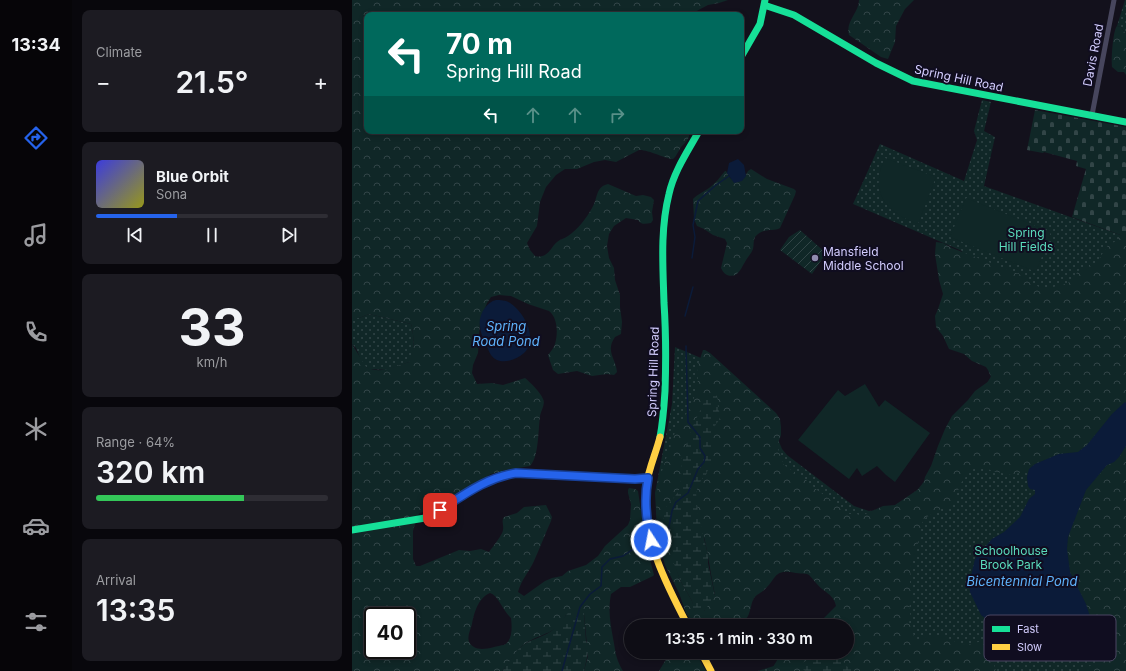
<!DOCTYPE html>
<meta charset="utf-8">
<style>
:root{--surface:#0e0d15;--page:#1c1b22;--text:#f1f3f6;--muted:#9b9ca0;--line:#2e2d34;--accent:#2563eb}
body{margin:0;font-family:Inter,sans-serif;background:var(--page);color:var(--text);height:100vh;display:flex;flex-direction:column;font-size:15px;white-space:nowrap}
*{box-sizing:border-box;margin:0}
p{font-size:13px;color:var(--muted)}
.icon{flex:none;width:22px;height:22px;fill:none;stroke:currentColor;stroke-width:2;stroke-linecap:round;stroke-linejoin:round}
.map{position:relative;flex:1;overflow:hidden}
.drawer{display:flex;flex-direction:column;gap:10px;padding:10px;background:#08070c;width:280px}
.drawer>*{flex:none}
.top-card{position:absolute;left:12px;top:12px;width:380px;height:122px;border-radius:8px;box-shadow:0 2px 6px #0003,0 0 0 1px var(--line);background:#00695c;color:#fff;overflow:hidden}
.speed{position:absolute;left:12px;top:607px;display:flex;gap:8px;font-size:20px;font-weight:700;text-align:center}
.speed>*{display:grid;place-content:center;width:52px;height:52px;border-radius:50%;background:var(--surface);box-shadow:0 2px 6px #0003,0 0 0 1px var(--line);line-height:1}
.speed .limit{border:2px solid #111;border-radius:6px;background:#fff;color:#111}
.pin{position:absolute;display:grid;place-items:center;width:34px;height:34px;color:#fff;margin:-17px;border-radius:8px;box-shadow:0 2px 6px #0006}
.me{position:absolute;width:44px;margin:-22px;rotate:349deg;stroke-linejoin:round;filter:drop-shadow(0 0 3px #0008)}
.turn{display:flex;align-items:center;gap:14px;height:84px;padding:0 16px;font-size:18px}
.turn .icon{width:52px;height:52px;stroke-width:2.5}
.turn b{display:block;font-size:28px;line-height:34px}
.lanes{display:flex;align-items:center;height:38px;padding:0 16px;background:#0003;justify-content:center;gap:20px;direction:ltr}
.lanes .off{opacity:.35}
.big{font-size:30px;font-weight:600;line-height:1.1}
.drawer .card{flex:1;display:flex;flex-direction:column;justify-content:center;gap:6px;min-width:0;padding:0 14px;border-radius:8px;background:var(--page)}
.drawer .dial{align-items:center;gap:0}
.dial b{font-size:52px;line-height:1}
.song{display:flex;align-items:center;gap:12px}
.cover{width:48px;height:48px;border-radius:6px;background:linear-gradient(135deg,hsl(240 70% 55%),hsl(60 70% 35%))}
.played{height:4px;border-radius:2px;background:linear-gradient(90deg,var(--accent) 35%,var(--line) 35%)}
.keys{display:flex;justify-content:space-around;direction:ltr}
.heat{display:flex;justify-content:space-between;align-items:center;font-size:22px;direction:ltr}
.charge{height:6px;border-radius:3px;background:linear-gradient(90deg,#34c759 64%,var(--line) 0)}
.trip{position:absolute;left:272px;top:619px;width:230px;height:40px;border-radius:20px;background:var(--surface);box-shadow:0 2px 6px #0003,0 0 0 1px var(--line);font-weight:600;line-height:40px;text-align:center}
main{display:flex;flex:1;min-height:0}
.menu{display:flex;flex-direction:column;width:72px;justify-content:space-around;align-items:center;background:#060508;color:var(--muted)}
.menu .icon{width:28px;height:28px}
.menu .current{color:var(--accent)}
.menu b{font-size:18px;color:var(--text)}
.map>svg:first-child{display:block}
</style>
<main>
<nav class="menu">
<b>13:34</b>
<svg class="icon current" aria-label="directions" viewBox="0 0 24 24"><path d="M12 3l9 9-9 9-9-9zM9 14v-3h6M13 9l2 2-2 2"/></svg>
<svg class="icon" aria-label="music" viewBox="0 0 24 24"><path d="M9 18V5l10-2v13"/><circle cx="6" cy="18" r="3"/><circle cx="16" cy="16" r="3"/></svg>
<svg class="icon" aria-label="phone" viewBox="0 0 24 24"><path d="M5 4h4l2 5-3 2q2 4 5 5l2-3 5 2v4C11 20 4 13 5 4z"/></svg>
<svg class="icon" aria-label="climate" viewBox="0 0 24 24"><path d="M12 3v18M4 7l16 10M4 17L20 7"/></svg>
<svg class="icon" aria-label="car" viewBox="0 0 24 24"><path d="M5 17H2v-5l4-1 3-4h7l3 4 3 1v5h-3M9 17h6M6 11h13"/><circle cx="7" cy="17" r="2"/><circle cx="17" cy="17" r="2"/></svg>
<svg class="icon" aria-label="filters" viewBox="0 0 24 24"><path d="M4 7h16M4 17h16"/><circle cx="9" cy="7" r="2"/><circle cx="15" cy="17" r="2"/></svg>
</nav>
<section class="drawer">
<div class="card"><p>Climate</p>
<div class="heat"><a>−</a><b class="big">21.5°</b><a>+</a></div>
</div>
<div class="card">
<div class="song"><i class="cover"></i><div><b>Blue Orbit</b><p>Sona</p></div></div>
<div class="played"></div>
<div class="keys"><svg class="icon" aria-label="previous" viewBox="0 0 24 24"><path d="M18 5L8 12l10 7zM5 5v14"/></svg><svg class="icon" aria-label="pause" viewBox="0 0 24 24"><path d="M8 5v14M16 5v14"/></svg><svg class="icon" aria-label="next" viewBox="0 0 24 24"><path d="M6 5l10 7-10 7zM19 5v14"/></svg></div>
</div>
<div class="card dial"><b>33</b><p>km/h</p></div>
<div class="card"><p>Range · 64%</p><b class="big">320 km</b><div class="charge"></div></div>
<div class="card"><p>Arrival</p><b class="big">13:35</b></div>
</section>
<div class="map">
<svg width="774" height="671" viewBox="0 0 774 671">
<defs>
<pattern id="grass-dots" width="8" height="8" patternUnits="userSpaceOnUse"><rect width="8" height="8" fill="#102727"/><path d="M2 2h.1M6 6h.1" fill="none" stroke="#324547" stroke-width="1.8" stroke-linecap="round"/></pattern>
<pattern id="forest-crowns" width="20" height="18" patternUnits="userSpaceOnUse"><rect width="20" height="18" fill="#102727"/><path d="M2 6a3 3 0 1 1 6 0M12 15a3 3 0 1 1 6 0" fill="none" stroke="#324547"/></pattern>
<pattern id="wetland-marsh" width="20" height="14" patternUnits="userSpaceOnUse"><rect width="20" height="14" fill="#102727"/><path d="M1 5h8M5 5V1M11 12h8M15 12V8" fill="none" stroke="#324547"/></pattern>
<pattern id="cemetery-stones" width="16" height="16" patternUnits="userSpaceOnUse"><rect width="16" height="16" fill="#102727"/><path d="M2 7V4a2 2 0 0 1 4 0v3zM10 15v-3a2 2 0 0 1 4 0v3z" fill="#324547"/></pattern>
<pattern id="garden-furrows" width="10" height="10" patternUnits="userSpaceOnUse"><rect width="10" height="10" fill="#102727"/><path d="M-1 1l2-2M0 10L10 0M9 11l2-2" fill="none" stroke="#324547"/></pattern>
</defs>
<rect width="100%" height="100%" fill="#13111c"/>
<path fill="url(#grass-dots)" d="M773,0H774V34L769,27L765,26Z
M630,100L639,102L632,131L643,137L632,186L774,237V671H406L428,664L440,652H495V626L524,569L305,529L303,493L320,404L323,347L349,358L425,437L430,449L435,455L502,506L517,511L537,509L563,493L574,479L640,375L605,273L610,251L501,204L528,144L612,181L625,140L622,131Z
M17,314L59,324C62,331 62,352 60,359L57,362L36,370L17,369L11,365L4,348L0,344V318H7Z"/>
<path fill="url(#forest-crowns)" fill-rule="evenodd" d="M0,0H376L367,3L356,5L337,15H15V131L337,132C338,138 335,141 330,146C327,149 325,156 321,159C317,160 295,149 287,150L264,162L253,160L242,162L225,169H213L204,175L194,187L188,202L185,226L175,243L178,250L183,256C196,259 198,248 205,242C208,239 212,239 216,236C226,229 234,219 240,208C246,199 243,187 256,184L284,196L291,195L299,197L302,200L300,212L301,220L299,223C293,224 289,225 286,220L274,218L262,226L257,234L255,246L257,258L262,268L263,280L268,295V307L270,322L269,334L263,337C253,351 264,359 265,372L262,375L255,374L240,376L225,371L206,374L201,370L196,355C199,351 202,348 203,344C206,334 206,318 197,311L176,304L159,296L147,295L139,297L135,303L128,322L126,353L121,365L120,373L125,384L140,383L151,385L173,378C178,382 189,393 191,399C194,404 188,412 188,417C186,430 187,457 178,466L154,470L139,474L108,496L86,507L68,513L65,516L61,531V559L64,566H68L107,550L118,551L129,549L137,552C140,548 151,534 151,530C152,524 149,522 152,517L165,513L172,507L194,505L200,517L199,521C193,534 188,548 182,561C177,572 169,580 166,592L172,596L193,581L200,578L210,576L216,571L234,565L246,556L253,546L276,525L278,520L279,504L276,493V490L277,488L283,489L286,491L294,544L302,575L301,576L278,587H269L259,594C256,610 258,622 261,638C264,653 263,657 271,671H232L236,656L232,613L214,615C205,634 190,633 174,643C164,649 159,662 150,671H0V344L14,367C29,375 43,366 57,362C63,356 62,331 59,324L17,314L7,318H0ZM138,593C146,595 151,611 159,618C160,626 161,641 152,645C143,646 130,652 122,647C112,641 118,632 120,624C122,613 126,598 138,593ZM21,616H55V650H21Z
M507,0H562L553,9L544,26L543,42L536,59L529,57L497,35C493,21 507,13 507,0Z
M765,26L769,27L774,34V75L772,72H766L760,67C759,60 761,30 765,26Z
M399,169L415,179L442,189L444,191L443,195L428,228C421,232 411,227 403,237C401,241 402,245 401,249C399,254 395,258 393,262C389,268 386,279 375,275C372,273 371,272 369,268L375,243L373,239L361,235L352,229L345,226L342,219L341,199C346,194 351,192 357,188C364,183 368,177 373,171H374L378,178L383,180L392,178L396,171Z
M774,229V403L770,404L760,414L735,445L726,452L711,453L686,462L674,471L659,475L640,471L630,466L619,470L609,483L605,493V501L603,504L596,508L589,509L573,518L569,525L565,550L559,565L558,580V587L561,593V599L557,607L559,618L557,622L563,639L565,640C578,634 591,635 604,642C607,644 609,645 613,645C620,645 626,638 634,645C640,650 641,663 644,671H500L498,668L494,666L484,652H495V626H459L468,622L484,606C482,594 471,592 464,583C454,571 458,575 444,573C421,568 425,579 412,590C409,593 405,594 402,598C399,603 399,610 396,616C394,619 391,623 389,626H342L334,613L327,593L313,565L307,544L305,527L304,501L306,483L324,429L334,414L339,408L344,391L346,380L345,368L351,350H353L358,353L424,413L428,419L429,427V435L425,446L432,465L453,479L465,490L486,505L494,514H505L509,516L531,506L543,505L571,486L573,477L579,466L586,446L593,429L600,416L616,400L623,391L637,381L639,377L636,370L634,367L620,361L612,354L597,349L591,336L584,327L583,316L586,309L591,294L587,280L583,254L584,242L591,243L600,248L667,274L687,287L694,289L716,283L721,278L728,269L745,262L756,245L766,240ZM365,396C366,401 368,413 368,417C367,422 362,425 361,430C357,443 363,457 357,469C353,478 345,484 344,494C342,510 350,526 353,541C357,559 359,577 363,595L358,601L352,611H343L340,601L328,580L320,555L311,535L312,513L315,506L327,491L330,475L329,460L345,418Z
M774,446V671H729C736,666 750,662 752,654L742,638L741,626L734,604L718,572L715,549L716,537L734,490L755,465L762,462L767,457Z
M325,652H343L354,671H307L313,661Z
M430,652H465L451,663V669L453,671H415L421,667Z"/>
<path fill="url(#wetland-marsh)" d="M362,394L365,396L366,407L368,415L367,419L363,426L360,434V461L357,469L346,485L344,493L346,514L356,555V563L363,596C358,601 355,609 349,614H345L341,608L340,601L328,580L310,531L313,509L327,491L330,475L329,460L336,442L340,428L353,400Z
M223,609L230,610L232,613L234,641L237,648L232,671H150C157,664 162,652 170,646C180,638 194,637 203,628C212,621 213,612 223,609Z
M465,652H484L494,666L498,668L500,671H453L451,669V663Z"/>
<path fill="url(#cemetery-stones)" d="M683,110L774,127V237L720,217L734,169L724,166L725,161L692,152L691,153L675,150Z"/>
<path fill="url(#garden-furrows)" d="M448,230L474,253L460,274L428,250L437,237Z"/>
<path fill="#102727" d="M533,158L584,177L566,224C533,212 517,192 533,158Z
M614,198L699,232L684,272L598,237Z
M513,384L527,407L533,400L578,433L543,482L534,475L525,466L510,476L505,468L497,479L446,440L486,390L493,396Z"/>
<path fill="#0b1b39" d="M386,159L392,165L394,176L390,181L382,183L375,173L377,163Z
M144,300C148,300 154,300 158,303C172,312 187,339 172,353C163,361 147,366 139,355C137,352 135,347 134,344C131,338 128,332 128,326C126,316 134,302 144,300Z
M773,402L774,403V446L767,457L762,462L755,465L734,490L716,537L715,549L718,572L734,604L741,626V640L734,643L672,651L661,632L654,628L644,626L629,615L618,592L617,584L623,559L640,539L652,532L668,517L677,499L683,494V490L678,489L676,486L675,477L677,469L683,464L707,454L726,452L735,445L760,414Z"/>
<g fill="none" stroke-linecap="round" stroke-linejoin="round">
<path stroke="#0b1b39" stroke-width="1.5" d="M340,258L343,237L341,225L346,201L364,185L377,176
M333,316L341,287
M306,547H309L314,542L320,511L324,502L336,493L346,469L352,462L353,456L348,448V437L336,422L334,346
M210,671L228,607L238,594L249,586L250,567L258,559L271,556L280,550L296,545"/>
<path stroke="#47465d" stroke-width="5" d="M740,115L762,0"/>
<path stroke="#16e098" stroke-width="7" d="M412,5L442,15L524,63L561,81L774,122
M389,57L408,24L413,0
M308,437C311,422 312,407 313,391C314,362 314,333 312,303C311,267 308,230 317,194C322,171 336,151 347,131
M0,530L73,518L132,483L150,475L164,473L242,477"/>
<path stroke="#ffcf43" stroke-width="7" d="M308,437C304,453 296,470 294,487C289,536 314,584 336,626
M242,477L296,479
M349,652L359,671"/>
</g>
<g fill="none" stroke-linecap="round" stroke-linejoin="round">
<g stroke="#184099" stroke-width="10">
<path id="route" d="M88,510C113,494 134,478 164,473L283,479L296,478C292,499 294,520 299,540"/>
</g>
<use href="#route" stroke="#2563eb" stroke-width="7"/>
</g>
<circle fill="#908baf" stroke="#100d20" stroke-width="1.5" cx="463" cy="258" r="4"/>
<g text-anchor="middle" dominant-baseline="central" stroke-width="4" stroke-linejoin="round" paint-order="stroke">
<g font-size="12" fill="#d3cdfe" stroke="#100d20">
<text transform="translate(741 55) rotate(-79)">Davis Road</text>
<text transform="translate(607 78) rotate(12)">Spring Hill Road</text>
<text transform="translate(301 372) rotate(-88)">Spring Hill Road</text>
</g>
<g font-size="12" fill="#5bdcbc" stroke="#100d20">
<text x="674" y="232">Spring<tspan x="674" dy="14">Hill Fields</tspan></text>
<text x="659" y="550">Schoolhouse<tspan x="659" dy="14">Brook Park</tspan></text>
</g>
<g font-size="12" fill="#d3cdfe" stroke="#100d20" text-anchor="start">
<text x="471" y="251">Mansfield<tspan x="471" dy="14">Middle School</tspan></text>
</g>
<g font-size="13" font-style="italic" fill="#5eb2fb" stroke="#100d20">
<text x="154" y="326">Spring<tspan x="154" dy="15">Road Pond</tspan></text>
<text x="670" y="581">Bicentennial Pond</text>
</g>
</g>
<rect x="632" y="615" width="132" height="46" rx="6" fill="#100d20" stroke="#4a4763" stroke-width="1"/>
<rect x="640" y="626" width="18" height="6" fill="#16e098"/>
<rect x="640" y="644" width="18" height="6" fill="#ffcf43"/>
<g font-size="11" fill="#d3cdfe">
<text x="665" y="633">Fast</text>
<text x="665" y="651">Slow</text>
</g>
</svg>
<div class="speed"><div class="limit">40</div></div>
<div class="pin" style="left:88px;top:510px;background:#d93025"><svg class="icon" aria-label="arrive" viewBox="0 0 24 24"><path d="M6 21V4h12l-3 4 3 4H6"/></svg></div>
<svg class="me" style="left:299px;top:540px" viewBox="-20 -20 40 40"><circle r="17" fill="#2563eb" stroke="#fff" stroke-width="3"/><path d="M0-11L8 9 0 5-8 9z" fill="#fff"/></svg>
<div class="trip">13:35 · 1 min · 330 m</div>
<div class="top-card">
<div class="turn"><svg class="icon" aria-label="left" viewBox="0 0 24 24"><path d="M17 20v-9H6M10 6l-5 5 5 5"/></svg><div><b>70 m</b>Spring Hill Road</div></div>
<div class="lanes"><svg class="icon" aria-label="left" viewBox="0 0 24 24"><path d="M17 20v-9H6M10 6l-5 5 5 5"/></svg><svg class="icon off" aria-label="ahead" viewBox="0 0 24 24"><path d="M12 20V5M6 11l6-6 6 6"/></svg><svg class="icon off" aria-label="ahead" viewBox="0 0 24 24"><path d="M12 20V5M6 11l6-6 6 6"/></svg><svg class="icon off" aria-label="right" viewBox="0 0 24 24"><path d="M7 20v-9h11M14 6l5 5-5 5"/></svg></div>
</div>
</div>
</main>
